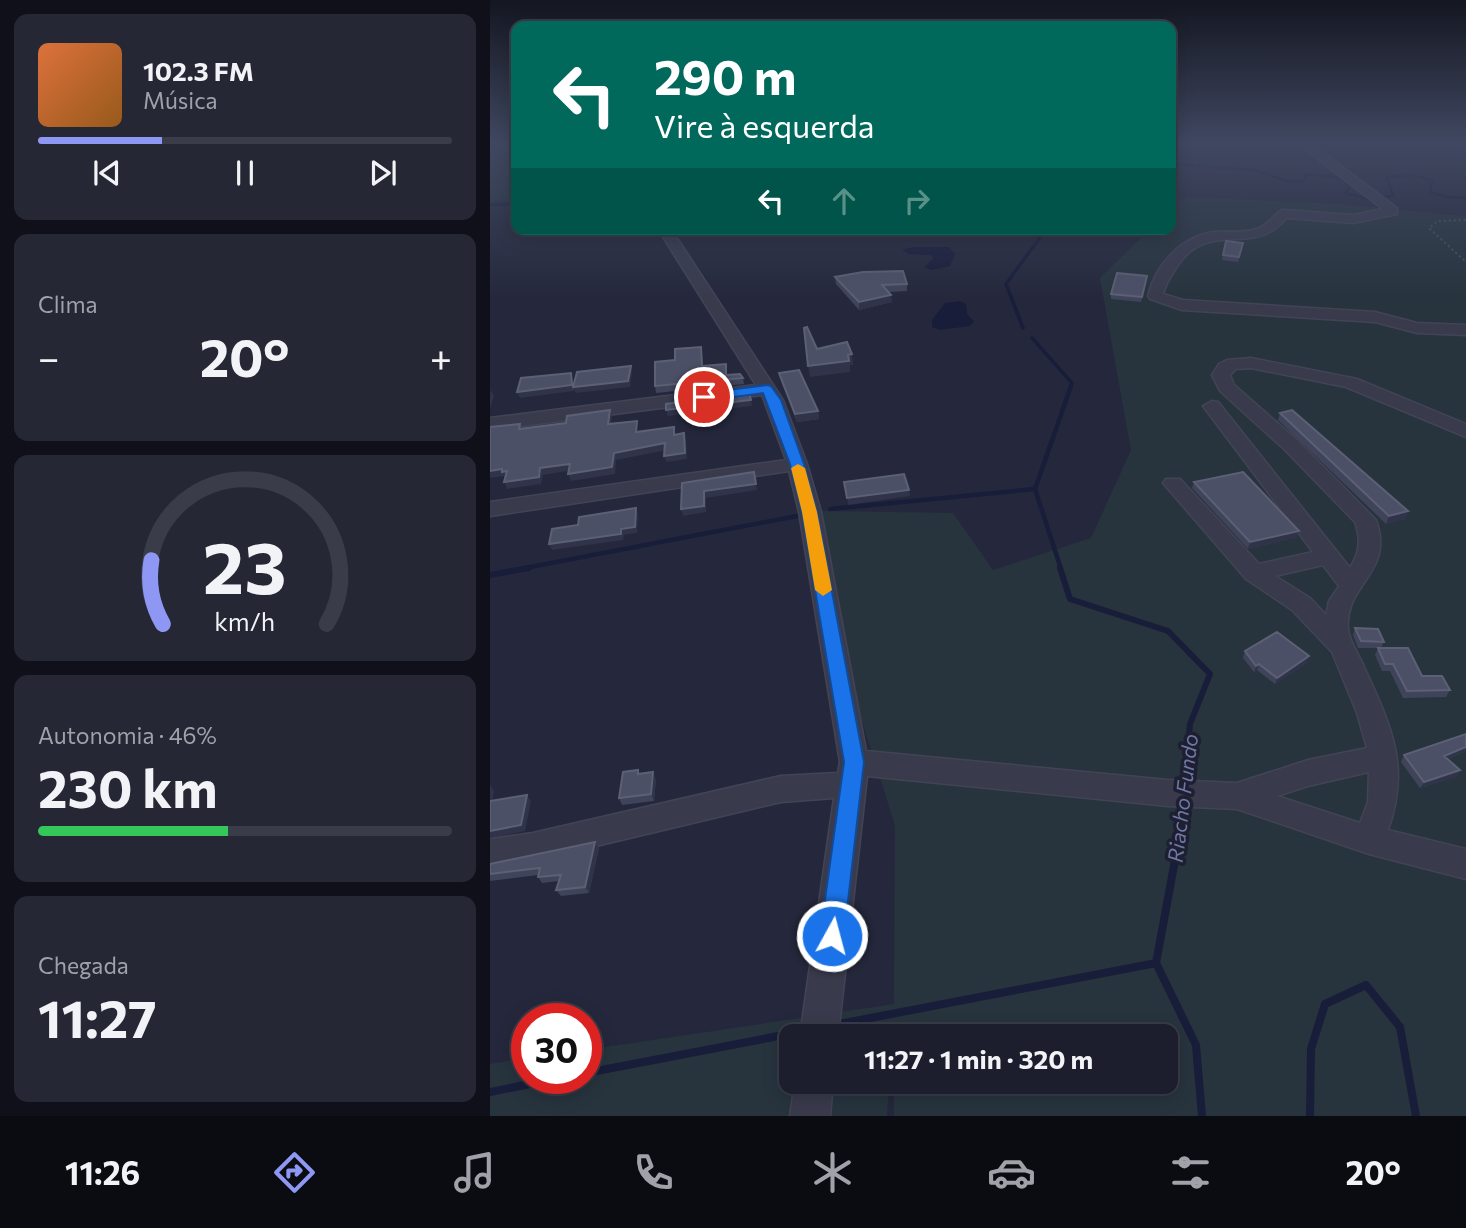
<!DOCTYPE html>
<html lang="pt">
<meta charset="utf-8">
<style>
:root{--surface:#1c1e2d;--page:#252735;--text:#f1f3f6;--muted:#a0a2aa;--line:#3a3c49;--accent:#8e98f4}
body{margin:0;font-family:Commissioner,sans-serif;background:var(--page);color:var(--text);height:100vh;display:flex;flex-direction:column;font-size:26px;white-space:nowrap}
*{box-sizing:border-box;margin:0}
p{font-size:23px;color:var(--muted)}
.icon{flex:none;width:38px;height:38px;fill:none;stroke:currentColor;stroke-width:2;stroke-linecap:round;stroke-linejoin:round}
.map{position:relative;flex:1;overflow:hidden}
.details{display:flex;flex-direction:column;gap:14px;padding:14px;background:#0f1019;width:490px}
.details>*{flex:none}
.banner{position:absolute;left:21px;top:21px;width:665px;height:214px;border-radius:14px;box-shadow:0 4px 18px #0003,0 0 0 2px var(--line);background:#00695c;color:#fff;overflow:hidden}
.speed{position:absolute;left:21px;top:1003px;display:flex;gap:14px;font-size:35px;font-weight:700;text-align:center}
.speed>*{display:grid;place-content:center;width:91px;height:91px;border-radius:50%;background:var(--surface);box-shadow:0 4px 18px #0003,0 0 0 2px var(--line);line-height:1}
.speed .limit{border:10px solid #d22;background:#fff;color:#111}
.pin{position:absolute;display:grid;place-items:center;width:60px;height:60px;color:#fff;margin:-30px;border:4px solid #fff;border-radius:50%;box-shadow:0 2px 7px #0007}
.me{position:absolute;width:77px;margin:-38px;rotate:7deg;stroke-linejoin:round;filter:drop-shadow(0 0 5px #0008)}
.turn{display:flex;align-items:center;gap:24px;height:147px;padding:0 28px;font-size:32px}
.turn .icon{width:91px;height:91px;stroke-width:2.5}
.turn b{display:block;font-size:49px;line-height:60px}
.lanes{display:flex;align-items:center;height:66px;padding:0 28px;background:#0003;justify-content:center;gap:35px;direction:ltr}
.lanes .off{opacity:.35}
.big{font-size:52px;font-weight:700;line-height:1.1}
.details .card{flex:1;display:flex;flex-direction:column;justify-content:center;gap:10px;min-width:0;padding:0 24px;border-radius:14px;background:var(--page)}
.details .dial{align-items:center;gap:0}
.dial svg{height:182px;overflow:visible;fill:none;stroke:var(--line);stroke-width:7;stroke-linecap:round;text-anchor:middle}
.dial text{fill:var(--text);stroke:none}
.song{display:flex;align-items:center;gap:21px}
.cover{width:84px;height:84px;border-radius:10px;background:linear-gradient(135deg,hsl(20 70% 55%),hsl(30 70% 35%))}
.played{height:7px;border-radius:4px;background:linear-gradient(90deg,var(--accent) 30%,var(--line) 30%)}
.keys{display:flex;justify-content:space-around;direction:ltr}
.heat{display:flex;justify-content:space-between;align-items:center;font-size:38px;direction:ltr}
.charge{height:10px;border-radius:5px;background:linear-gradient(90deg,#34c759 46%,var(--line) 0)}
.trip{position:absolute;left:289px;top:1024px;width:399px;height:70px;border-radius:14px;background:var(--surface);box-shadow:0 4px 18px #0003,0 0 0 2px var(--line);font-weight:700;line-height:70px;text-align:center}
.dock{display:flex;height:112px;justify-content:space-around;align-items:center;background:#0b0c12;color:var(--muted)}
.dock .icon{width:49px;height:49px}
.dock .selected{color:var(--accent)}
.dock b{font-size:32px;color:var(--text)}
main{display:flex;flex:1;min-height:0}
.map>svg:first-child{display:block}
</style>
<main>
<section class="details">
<div class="card">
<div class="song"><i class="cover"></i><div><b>102.3 FM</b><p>Música</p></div></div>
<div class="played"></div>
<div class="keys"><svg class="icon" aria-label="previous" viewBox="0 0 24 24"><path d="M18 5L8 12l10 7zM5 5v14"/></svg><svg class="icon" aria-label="pause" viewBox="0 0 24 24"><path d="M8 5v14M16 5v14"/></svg><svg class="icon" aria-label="next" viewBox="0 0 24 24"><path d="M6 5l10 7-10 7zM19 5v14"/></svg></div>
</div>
<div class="card"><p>Clima</p>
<div class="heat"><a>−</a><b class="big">20°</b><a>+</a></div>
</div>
<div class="card dial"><svg viewBox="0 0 100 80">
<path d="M14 69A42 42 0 1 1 86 69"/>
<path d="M14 69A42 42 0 0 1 9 41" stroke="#8e98f4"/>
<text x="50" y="56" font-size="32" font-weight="700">23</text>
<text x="50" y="72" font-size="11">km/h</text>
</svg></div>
<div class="card"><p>Autonomia · 46%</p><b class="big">230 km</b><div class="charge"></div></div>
<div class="card"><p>Chegada</p><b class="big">11:27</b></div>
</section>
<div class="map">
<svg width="976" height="1116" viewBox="0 0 976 1116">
<rect width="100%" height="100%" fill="#25283c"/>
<path fill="#27343e" d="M0,142H26V199L0,201Z
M694,197L849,204L976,216V1116H404V1082H676V1036H404L403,1020L402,1036H301V1082H399L397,1116H0V1064L37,1058V1078H96V1050L404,1004L405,825L356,671L329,511L463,513L503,570L601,538L641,450L610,278L660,229H681V209Z"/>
<path fill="#181d3a" d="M423,247H459L465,254L460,266L442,270L434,267L444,258L440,255L419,254L412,250Z
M470,301L476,304L477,314L484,321L480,326L450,330L442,327V320L455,303Z"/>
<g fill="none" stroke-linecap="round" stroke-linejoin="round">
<path stroke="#181d3a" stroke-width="2.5" d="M681,164L764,170L797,181H814L816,174L851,178L861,186L855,193L879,199L903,196L897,177L925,175L942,181L940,192L956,197L976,198
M0,205L26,204
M542,249L556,229"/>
<path stroke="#181d3a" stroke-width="3.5" d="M533,328L516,284L543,247
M542,338L582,383L580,388"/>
<path stroke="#181d3a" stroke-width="4.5" d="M340,509L545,489
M30,569L307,516
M571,569L545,489L581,386"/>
<path stroke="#181d3a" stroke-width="6" d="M570,568L580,599L678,631L720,674L700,724L694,786
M0,575L39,568
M692,807V803"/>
<path stroke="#181d3a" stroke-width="8" d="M692,805L688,844L666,963L706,1045L712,1116
M344,1025L666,963
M96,1073L299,1034
M0,1092L70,1078
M820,1116L821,1049L835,1004L876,985L910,1027L926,1116"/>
<g stroke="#424456" stroke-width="3">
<path id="minor" d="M814,142H827L823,145L907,208V214L863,223L796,218C763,259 720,218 688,265C682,274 676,283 673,294L693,300L885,312L927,323L976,325V335L927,333L885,322L692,310L660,299L658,296C665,265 692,236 724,232C738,230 754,234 767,229C779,225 783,214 793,210L863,215L893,209L812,147L811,145Z
M168,229H181L293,400L317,464L331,512L376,751L678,780L747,783L818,760L877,748L867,713L842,652L802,610L756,579L673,483L676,479H690L769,564L823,552L713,406L722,401L728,402L860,568C870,551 871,540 865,522L794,449L730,391L722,375L729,364L737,360L761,358L867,379L976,424V437L856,387L761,368L746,369L740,375L744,385L808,441L886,520C905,573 855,583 858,628C858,640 870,656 874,667C901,726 921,766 898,830L976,849V879L879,854L747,809L678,806L377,776L348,1036H310L344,798L291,802L43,861L0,869V839L43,833L291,776L348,773L350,762L309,512L299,471L0,516V502L296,460L272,395L0,430V418L266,385ZM833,565L849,586L839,601L836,615L820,598L785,576ZM879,772L878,802L870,823L787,796L818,786Z
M305,1082H343L340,1116H300Z"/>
</g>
<path stroke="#404e56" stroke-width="2" stroke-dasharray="2.5 2.5" stroke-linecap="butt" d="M976,220L948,221L939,228L976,262"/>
<use href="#minor" fill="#393b4d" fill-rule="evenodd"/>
</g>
<path fill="#40445a" d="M250,229H277V234L251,236Z
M736,241L753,243L748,262L732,260Z
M345,277L417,284V291L399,292L402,302L369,310L346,284Z
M656,281L651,302L621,299V294Z
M212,353L213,366L236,364L237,375L253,378L254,384L166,393L165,386L185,360Z
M289,373L328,411L329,419L307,422L291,381Z
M790,413L918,511L915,519L896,524L788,420Z
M704,482L807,537L758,549L702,488Z
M865,628L894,642L891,648H868L863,635Z
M888,648L932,676L960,690L956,697L913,698L900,671H892L885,655Z
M755,651L817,663L785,684L767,670L764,672L753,658Z
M976,734V751L958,759L970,770L966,777L930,788L911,762L914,755Z
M148,770L150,774L166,779L164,801L132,805L129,798Z
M105,842L109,848L99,893L71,896L66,890L69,881L52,883L48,877V875L0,881V864Z"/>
<path fill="#303349" d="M401,295L402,302L369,310V302Z
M362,354L363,365H360V372L320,377L318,366Z
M141,366L142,372L140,387L86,393L84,389V391L30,398L27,392L81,373L84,387Z
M1,390L4,396L0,408V394Z
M261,400L262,406L178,416L176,410Z
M120,410L122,417L120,431L118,424Z
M328,411L329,419L307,422L305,414Z
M194,433L196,440L197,459L176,462L174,456Z
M175,443L177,450L126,460L125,474L81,481L78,474L124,453Z
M80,464L83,470L53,475L51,484L17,489L14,482L50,468Z
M12,469L17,471L15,479L14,476L0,478V471Z
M264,472L267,490L216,498V512L193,516L191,509L214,491Z
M419,490L420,496L358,505L357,498Z
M146,508L148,515L147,533L134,535L133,540L62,550L59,544L131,529Z
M918,511L915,519L896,524L899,516Z
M809,531L807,537L758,549L760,542Z
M819,656L817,663L785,684L787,678Z
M769,664L767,670L764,672L766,666Z
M976,747V751L950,762L954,756Z
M970,770L966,777L930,788L934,782Z
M163,772L166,779L164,801L161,794Z
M0,785L4,791L1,808L0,807Z
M37,795L41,801L35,831L0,838V831Z
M105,842L109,848L99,893L95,887Z"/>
<path fill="#4c5066" stroke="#5c6075" stroke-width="2" d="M250,229H274L250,231Z
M736,241L753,243L749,257L733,255Z
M413,271L417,284L392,285L401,295L369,302L345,277L373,272Z
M627,273L657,276L652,297L621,294Z
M317,327L327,349L357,342L362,354L358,355L359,361L318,366L314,328Z
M211,347L212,366L236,364V375L250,374L253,378L165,386V362L185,360V349Z
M141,366L138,381L83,387L87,372Z
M309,370L328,411L305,414L289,373Z
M81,373L82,385L27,392L31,378Z
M259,393L261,400L176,410V404Z
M120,410L118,424L147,421L146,432L184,427V435L194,433L195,453L174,456L175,443L124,453L122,467L78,474L80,464L50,468L49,477L14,482L17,471L12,472V469L0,471V427L30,424L29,429L76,423L77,416Z
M802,410L918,511L899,516L790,413Z
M264,472L266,484L214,491V506L191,509L192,483Z
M753,472L809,531L760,542L704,482Z
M414,474L419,490L357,498L354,482Z
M146,508L145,527L131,529V534L59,544L62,529L88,525L89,517Z
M865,628L888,629L894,642L871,641Z
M787,632L819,656L787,678L769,664L766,666L755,651Z
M888,648H918L932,676H952L960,690L917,691L903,664H895Z
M976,734V747L954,756L970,770L934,782L914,755Z
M148,770V774L163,772L161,794L129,798L133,772Z
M37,795L31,825L0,831V801Z
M105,842L95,887L66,890L71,875L48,877L50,868L0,874V864Z"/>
<linearGradient id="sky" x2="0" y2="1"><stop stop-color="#141621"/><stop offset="0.48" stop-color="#404861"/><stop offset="1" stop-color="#404861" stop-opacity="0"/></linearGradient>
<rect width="976" height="298" fill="url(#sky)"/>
<path fill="#1a73e8" stroke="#114b97" stroke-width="2" d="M277,385L281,386L291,400L314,464L327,512L374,762L354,936L350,944L342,948L334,944L330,936L354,762L312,512L300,464L273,393L214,401L208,397L214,393Z"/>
<path fill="#f59e0b" d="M308,464L315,468L327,512L342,590L333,596L325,590L312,512L301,468Z"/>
<g text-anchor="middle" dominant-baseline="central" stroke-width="7" stroke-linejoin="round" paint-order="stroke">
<g font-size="21" font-style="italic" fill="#6f77a5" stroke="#1e2032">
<text transform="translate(692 798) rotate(-83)">Riacho Fundo</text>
</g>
</g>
</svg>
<div class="speed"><div class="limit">30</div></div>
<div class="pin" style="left:214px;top:397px;background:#d93025"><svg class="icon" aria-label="arrive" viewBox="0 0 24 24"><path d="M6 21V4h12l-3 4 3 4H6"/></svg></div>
<svg class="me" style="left:342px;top:936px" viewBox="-20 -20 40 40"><circle r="17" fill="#1a73e8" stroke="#fff" stroke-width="3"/><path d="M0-11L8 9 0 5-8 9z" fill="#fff"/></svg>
<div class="trip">11:27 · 1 min · 320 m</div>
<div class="banner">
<div class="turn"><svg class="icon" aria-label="left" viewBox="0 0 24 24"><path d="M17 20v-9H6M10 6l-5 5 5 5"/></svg><div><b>290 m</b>Vire à esquerda</div></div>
<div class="lanes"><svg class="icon" aria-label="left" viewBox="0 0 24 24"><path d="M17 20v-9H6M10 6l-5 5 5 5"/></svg><svg class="icon off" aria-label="ahead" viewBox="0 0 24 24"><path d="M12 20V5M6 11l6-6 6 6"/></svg><svg class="icon off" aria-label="right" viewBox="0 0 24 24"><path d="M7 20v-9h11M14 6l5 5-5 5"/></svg></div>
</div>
</div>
</main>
<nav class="dock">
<b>11:26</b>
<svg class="icon selected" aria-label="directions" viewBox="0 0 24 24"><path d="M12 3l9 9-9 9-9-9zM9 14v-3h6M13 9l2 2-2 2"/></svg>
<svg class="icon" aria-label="music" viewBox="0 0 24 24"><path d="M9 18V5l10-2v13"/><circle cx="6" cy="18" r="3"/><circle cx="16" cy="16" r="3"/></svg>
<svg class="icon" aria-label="phone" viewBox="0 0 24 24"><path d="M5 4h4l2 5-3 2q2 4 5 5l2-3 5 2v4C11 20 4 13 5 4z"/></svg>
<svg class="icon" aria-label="climate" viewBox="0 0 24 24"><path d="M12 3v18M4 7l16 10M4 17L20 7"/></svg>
<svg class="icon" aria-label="car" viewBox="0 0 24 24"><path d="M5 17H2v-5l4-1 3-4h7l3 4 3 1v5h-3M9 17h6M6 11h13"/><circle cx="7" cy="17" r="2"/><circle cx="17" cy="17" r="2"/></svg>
<svg class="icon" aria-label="filters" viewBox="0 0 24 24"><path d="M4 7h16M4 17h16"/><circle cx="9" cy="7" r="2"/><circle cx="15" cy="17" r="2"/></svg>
<b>20°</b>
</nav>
